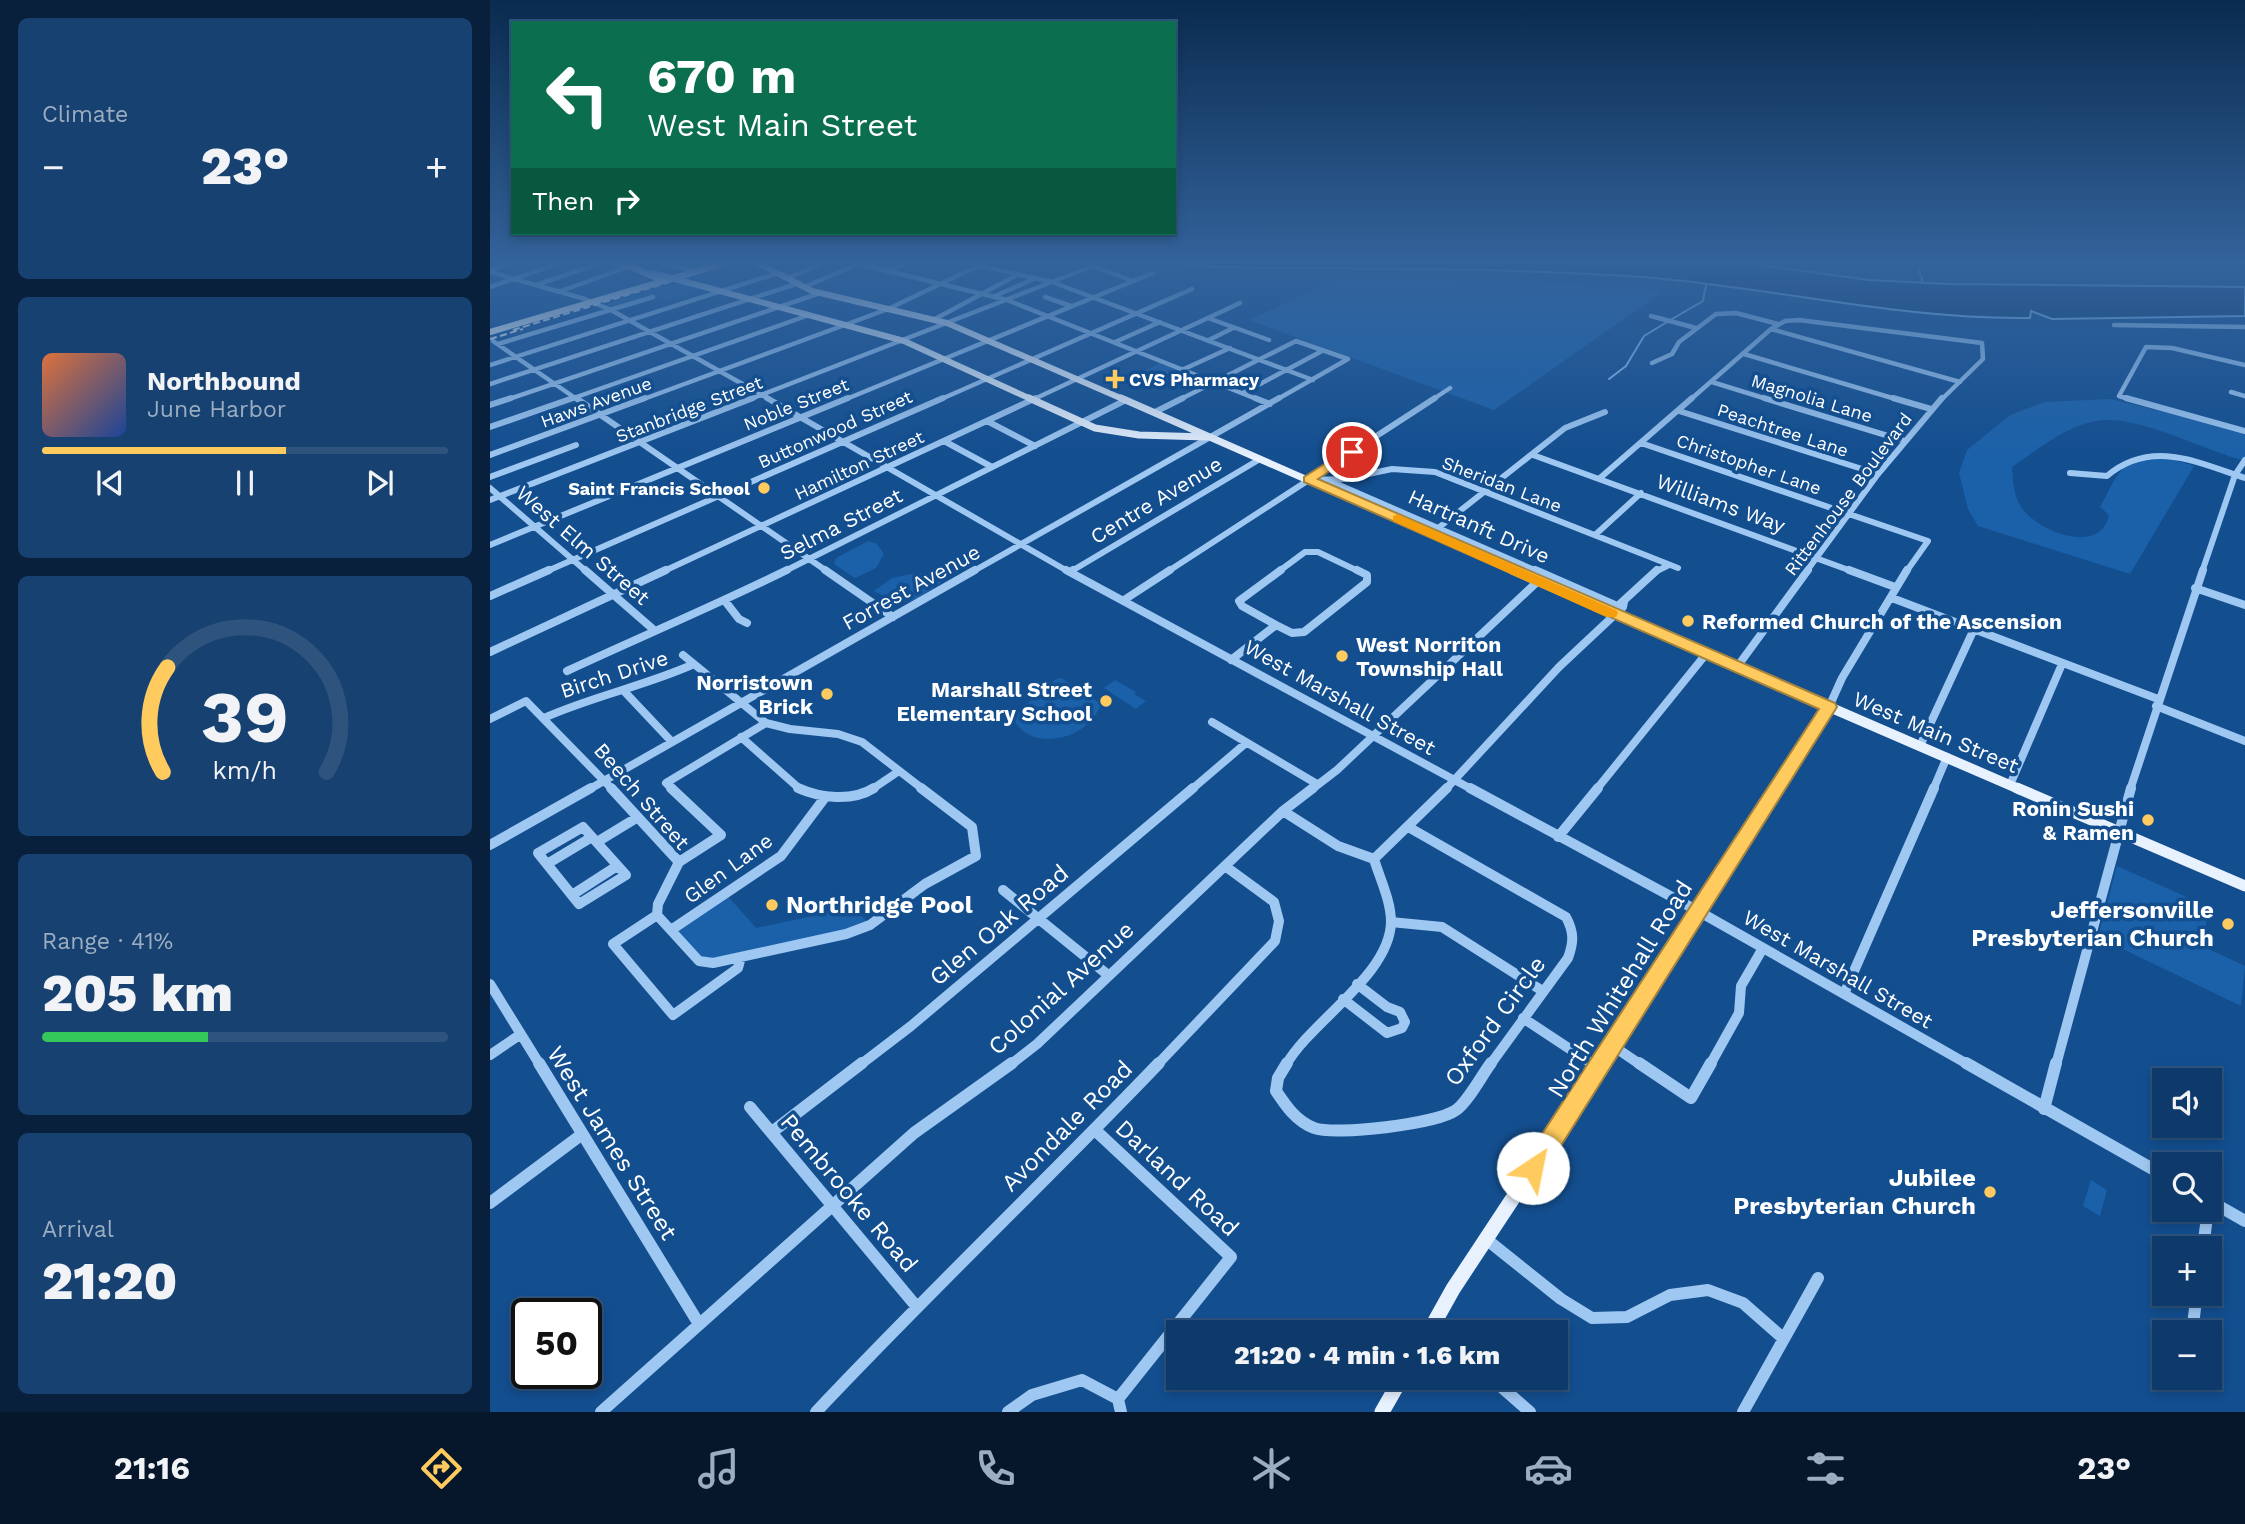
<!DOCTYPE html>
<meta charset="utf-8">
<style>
:root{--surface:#0e3a6b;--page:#174171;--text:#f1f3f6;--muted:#9badc1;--line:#2e547e;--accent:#ffca5e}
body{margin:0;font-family:"Work Sans",sans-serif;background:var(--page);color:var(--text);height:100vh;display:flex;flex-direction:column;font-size:26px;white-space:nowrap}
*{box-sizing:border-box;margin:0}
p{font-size:23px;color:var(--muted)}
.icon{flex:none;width:38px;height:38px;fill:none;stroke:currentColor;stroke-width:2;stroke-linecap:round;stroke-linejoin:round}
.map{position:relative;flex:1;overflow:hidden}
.drawer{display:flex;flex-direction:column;gap:18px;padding:18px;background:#08203b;width:490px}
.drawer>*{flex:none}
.banner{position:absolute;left:21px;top:21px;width:665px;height:214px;border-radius:0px;box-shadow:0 4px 10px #0003,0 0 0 2px var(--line);background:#0b6e4f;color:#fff;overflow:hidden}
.fabs{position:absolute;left:1662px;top:1068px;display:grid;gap:14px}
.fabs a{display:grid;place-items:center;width:70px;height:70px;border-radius:0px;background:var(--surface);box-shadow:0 4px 10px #0003,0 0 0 2px var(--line);font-size:35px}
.speed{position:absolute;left:21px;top:1298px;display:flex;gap:14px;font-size:35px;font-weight:700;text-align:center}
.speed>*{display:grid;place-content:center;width:91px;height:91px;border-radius:50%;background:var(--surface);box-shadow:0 4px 10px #0003,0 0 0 2px var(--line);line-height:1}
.speed .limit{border:4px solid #111;border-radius:10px;background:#fff;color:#111}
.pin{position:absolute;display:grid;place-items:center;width:60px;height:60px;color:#fff;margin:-30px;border:4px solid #fff;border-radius:50%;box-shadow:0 2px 7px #0007}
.me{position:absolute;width:77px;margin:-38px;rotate:34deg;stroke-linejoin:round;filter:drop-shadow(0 0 5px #0008)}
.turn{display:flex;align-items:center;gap:24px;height:147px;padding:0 21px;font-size:32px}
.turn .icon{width:91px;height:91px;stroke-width:2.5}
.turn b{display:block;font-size:49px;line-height:60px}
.then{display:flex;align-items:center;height:66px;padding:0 21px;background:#0003;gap:14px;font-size:26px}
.big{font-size:52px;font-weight:800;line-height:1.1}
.drawer .widget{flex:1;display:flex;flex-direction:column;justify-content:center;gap:10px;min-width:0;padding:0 24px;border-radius:10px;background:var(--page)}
.drawer .dial{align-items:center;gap:0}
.dial svg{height:182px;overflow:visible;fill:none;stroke:var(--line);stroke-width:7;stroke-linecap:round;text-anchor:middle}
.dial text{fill:var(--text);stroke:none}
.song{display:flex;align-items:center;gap:21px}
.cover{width:84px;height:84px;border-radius:10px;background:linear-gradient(135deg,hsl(20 70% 55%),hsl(220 70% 35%))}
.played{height:7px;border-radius:4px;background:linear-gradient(90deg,var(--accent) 60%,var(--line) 60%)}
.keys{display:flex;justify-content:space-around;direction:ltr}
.heat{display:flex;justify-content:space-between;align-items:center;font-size:38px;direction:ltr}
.charge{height:10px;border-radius:5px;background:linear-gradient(90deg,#34c759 41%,var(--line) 0)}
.trip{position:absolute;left:676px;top:1320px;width:402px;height:70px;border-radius:0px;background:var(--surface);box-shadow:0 4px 10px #0003,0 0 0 2px var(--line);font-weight:800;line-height:70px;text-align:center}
.menu{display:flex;height:112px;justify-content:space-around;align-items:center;background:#06172b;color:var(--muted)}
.menu .icon{width:49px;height:49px}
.menu .selected{color:var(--accent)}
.menu b{font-size:32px;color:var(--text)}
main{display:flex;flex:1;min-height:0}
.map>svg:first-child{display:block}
</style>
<main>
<section class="drawer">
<div class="widget"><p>Climate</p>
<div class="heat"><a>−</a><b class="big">23°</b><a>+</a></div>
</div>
<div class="widget">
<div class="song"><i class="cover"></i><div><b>Northbound</b><p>June Harbor</p></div></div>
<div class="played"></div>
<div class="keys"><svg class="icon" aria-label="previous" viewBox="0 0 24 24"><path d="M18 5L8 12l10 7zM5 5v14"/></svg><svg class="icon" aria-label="pause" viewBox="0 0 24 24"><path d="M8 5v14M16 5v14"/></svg><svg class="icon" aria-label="next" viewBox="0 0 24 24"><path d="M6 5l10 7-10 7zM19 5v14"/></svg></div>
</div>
<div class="widget dial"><svg viewBox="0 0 100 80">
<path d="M14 69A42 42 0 1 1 86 69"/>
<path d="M14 69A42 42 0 0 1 16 23" stroke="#ffca5e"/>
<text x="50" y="56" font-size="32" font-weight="700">39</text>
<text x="50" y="72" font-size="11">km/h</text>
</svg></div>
<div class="widget"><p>Range · 41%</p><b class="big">205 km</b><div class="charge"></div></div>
<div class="widget"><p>Arrival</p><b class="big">21:20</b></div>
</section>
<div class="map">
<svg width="1755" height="1412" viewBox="0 0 1755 1412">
<rect width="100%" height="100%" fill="#134e8f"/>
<path fill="#1b61a9" d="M852,277L1058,283L1174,291L1004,410L759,320Z
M194,283L214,289L176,301L164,297L124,309L116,304L169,287Z
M670,363L694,373L672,383L649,373Z
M1621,399L1755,432V461C1714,450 1655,418 1614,420C1581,422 1548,449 1522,467C1523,479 1523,494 1530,505C1544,531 1611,557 1619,515L1610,507C1617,495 1622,482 1630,472C1648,450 1682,458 1704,466L1640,574L1488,526L1478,509L1469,473L1477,450L1520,415L1555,402Z
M378,541L387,544L394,554L386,568L365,578L344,564L346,558Z
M427,573L438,574L452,582C420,602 419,610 384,591L402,578Z
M571,678L611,704C599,740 539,755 522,716L566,679Z
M625,680L646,692L644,694L656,701L646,709L614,688Z
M1627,866L1719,907L1712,946L1755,966L1751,1006L1608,937Z
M236,894L266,928L364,907L380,925L209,961L181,930Z
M1601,1180L1617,1190L1610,1216L1593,1206Z"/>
<path fill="#0c396b" stroke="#90c3f4" stroke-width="2" d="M692,263H1256L1379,280L1458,284L1755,287V316L1562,319L1541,311L1540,318C1410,320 1281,287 1152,277C1009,267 866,269 723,267Z"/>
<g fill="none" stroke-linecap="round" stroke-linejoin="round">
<path stroke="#90c3f4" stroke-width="2" d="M1433,263L1428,268L1433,282
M1182,319L1213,301L1216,285
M1119,379L1136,366L1154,336L1177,322"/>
<path stroke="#9ec7f1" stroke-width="4.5" d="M174,263L205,271
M365,263L517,300L769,400
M478,263L562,282L823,380
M0,270L22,263
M397,271L416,263
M0,272L95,299L121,310L281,400
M298,278L334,263
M46,285L110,263
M0,287L70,263
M314,287L371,263
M68,292L149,263
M505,296L546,278
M555,297L581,306
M1161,316L1206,328
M718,318L779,340
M443,320L529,274
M1624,325L1755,327
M1281,329L1470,382
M719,340L743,328
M3,341L88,400
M625,342L670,322
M8,344L163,297
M1254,354L1409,400
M1162,363L1182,354L1189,342L1226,314L1246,313L1288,324
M0,365L288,273
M694,369L740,348
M1222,382L1280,400
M0,384L309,283
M1741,392L1755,396
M753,393L832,351
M16,400L330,293
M78,400L319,315
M151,400L398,309L494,263
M258,400L603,266L643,281
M354,400L663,273
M449,400L702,289
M542,400L750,303
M689,400L806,341L858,359
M786,400L858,359
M942,400L960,388
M1200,400L1281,329L1295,321L1309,320L1492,343L1493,359L1451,400
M1642,400L1629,396L1656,347L1682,348L1755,365"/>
<path stroke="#9ec7f1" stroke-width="6" d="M86,398L338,572
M277,398L579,572
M765,398L780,404
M1274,398L1415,441
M1403,398L1441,409
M1636,398L1755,431
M0,405L21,398
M1189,411L1388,474
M665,412L693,398
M497,421L545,446
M0,427L83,398
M454,441L502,467
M1151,443L1438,541L1416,572
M0,455L155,398
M1043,455L1364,572
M1580,473L1617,476C1661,439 1707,462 1755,478
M0,477L86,445
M1110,478L1202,398
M819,480L854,479L902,469L945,472L1188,568
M840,481L1049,572
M0,488L97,572
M0,500L263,398
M947,529L1075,428L1115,412
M1105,535L1151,493
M0,545L358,398
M55,572L453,398
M172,572L546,398
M293,572L636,400
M482,572L789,398
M580,572L770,459
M677,572L945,398
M788,572L815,552H828L870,572
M1165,572L1179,565
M1316,572L1388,474L1452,398
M1712,572L1745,475L1755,460"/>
<path stroke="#9ec7f1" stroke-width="8" d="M95,570L164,630
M335,570L403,617
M576,570L983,790
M1045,570L1127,606
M1359,570L1405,587
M580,572L583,570
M1705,588L1755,605
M0,596L59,570
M1402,598L1668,699
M634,600L680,570
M235,601L249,619L257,623
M1130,604L1167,570
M786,625L802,633L814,632L877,582V575L867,570
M786,625L752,606L749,601L791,570
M0,652L176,570
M193,655L276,723L300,729L348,734L372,742L434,790
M741,660L786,625
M1247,667L1318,570
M77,671C150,637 224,606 297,570
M133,690L182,742
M1666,706L1755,741
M1339,707L1352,678L1417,570
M54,718C103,696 155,686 204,664
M0,719L36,701L123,790
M722,722L827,784
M251,737L311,790
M1430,746L1484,629
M1520,785L1572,664
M98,790L485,570
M183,790L176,783L276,723
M381,790L409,771
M701,790L756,743
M821,790L847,770L1048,581
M955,790L1069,667L1133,607L1134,602
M1106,790L1216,654
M1443,790L1457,757
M1640,790L1713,570"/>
<path stroke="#9ec7f1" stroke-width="10" d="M121,788L189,862
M181,788L231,835L189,862
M308,788C330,798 362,802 384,788
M980,788L1208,911L1479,1065
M793,811L848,846L884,859
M93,827L136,875L89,904L48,853Z
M920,828L1076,917C1084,932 1084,942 1078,958L1000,1065
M1068,837L1108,788
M107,842L148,817
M0,845L101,788
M884,859L957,788
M189,862L168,904L167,915L209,961L223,963L356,934L380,925L435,884L486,856L482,827L431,788
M57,864L102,837
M513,890L618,975
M82,895L127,866
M167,915L123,944L183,1015L248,968L251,957
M901,922L952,927L1051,990
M181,930L291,856L336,796
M0,984L50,1065
M1354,994L1444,788
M853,999L897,1033L912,1028L915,1022L910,1012L897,1007L867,984
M1033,1018L1104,1065
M1123,1046L1151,1065
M0,1055L31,1034
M370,1065L421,1026L703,788
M520,1065L547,1044L793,811L823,788
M667,1065L785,941L789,921L784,902L735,866
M796,1065C821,1021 900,975 901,922C901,901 890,879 884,859
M1220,1065L1249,1013L1251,986L1273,948
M1566,1065L1641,788"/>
<path stroke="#9ec7f1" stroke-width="12" d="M49,1063L209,1324
M797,1063L788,1078L786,1091C796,1106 806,1121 824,1128C845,1136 947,1124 966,1110C977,1103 992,1075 1001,1063
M1102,1063L1109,1068
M1149,1063L1201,1098L1221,1063
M1476,1063L1675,1176
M260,1107L426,1306
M1554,1109L1566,1063
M605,1130L741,1257L628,1399L631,1412
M282,1132L372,1063
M1720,1201L1755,1221
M0,1203L91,1135
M996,1239L1071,1299L1102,1318L1137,1317L1180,1295L1218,1290L1253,1303L1294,1339
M1713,1248L1718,1209
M1702,1332L1707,1293
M1000,1377L1040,1412
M111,1412L424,1133L522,1063
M326,1412C438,1293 556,1181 669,1063
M518,1412L542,1395L592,1380L628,1399
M1253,1412L1328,1278"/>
<path stroke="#e8f2ff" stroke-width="6" d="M126,263L149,269
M268,263L322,291L457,323L635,400
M215,287L414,341L543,400"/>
<path stroke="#e8f2ff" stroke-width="7" d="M539,398L605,428L649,435L716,437
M631,398L1027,572"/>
<path stroke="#e8f2ff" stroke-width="10" d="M1023,570L1531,790
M1286,790L1339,707"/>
<path stroke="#e8f2ff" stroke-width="11" d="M1527,788L1755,886
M1111,1065L1287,788"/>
<path stroke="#e8f2ff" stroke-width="15" d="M939,1332L963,1289L1112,1063
M892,1412L912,1377"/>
<path stroke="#fff" stroke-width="6" d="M139,266L171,280
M0,332L235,263"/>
<path stroke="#fff" stroke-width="2" stroke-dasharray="7 3.5" stroke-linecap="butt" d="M23,330L242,263
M0,339L33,329"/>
<path stroke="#e8f2ff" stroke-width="6" d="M162,273L215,287"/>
</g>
<linearGradient id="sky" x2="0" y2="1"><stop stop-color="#0a2b4f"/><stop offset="0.57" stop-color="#33639b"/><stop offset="1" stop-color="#33639b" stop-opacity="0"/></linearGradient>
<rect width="1755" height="460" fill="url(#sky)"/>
<path fill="#ffca5e" stroke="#a6833d" stroke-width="2" d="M858,449L868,452L828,479L1345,703L1347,707L1052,1176L1043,1180L1035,1176L1031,1168L1035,1160L1329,709L814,482V477Z"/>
<path fill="#f59e0b" d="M907,514L1126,610L1128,613L1126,617H1116L903,521V516Z"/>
<g fill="#ffca5e" stroke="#134e8f" stroke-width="2.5">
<path d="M621.5 368.5h7v7h7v7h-7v7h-7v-7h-7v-7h7z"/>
<circle cx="274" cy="488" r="7"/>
<circle cx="1198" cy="621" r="7"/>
<circle cx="852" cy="656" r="7"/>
<circle cx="337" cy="694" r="7"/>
<circle cx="616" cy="701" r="7"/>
<circle cx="1658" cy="820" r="7"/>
<circle cx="282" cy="905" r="7"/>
<circle cx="1738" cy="924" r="7"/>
<circle cx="1500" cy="1192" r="7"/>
</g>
<g text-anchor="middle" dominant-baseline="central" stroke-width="7" stroke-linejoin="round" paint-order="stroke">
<g font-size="18" font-weight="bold" fill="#fff" stroke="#134e8f" text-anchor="start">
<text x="639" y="379">CVS Pharmacy</text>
<text x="260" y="488" text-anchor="end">Saint Francis School</text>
</g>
<g font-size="18" fill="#fff" stroke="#134e8f">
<text transform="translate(1322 398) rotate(17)">Magnolia Lane</text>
<text transform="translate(106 402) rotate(-20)">Haws Avenue</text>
<text transform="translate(306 404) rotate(-22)">Noble Street</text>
<text transform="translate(199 409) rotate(-21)">Stanbridge Street</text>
<text transform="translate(345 429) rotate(-24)">Buttonwood Street</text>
<text transform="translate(1293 430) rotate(18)">Peachtree Lane</text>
<text transform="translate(1259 464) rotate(19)">Christopher Lane</text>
<text transform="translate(369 465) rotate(-25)">Hamilton Street</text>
<text transform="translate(1012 484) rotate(21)">Sheridan Lane</text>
<text transform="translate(1358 494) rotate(-53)">Rittenhouse Boulevard</text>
</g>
<g font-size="21" fill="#fff" stroke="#134e8f">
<text transform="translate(666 500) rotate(-31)">Centre Avenue</text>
<text transform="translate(1231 503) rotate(20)">Williams Way</text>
<text transform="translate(351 524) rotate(-27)">Selma Street</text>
<text transform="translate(989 526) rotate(24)">Hartranft Drive</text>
<text transform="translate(93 545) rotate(41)">West Elm Street</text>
<text transform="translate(421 587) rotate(-29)">Forrest Avenue</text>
<text transform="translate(124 674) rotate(-18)">Birch Drive</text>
<text transform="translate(850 697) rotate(29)">West Marshall Street</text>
<text transform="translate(1446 732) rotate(23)">West Main Street</text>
<text transform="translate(152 796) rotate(49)">Beech Street</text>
<text transform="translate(238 868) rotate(-36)">Glen Lane</text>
<text transform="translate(1348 969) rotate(30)">West Marshall Street</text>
</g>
<g font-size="21" font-weight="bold" fill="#fff" stroke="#134e8f" text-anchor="end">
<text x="1212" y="621" text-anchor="start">Reformed Church of the Ascension</text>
<text x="866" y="644" text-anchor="start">West Norriton<tspan x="866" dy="24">Township Hall</tspan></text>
<text x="323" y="682">Norristown<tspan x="323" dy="24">Brick</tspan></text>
<text x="602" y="689">Marshall Street<tspan x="602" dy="24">Elementary School</tspan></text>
<text x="1644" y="808">Ronin Sushi<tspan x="1644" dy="24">&amp; Ramen</tspan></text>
</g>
<g font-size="24" font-weight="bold" fill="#fff" stroke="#134e8f" text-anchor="end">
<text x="296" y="905" text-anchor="start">Northridge Pool</text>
<text x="1724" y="910">Jeffersonville<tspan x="1724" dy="28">Presbyterian Church</tspan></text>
<text x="1486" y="1178">Jubilee<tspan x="1486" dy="28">Presbyterian Church</tspan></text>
</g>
<g font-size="24" fill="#fff" stroke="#134e8f">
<text transform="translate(509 925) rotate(-40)">Glen Oak Road</text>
<text transform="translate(571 988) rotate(-42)">Colonial Avenue</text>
<text transform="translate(1130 989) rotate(-58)">North Whitehall Road</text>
<text transform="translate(1005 1021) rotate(-54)">Oxford Circle</text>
<text transform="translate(577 1126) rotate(-45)">Avondale Road</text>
<text transform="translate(122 1143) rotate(58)">West James Street</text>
<text transform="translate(687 1178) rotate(43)">Darland Road</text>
<text transform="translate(359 1193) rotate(50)">Pembrooke Road</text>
</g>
</g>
</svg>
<div class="fabs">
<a><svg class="icon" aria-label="sound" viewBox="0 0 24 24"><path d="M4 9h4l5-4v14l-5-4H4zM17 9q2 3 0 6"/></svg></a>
<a><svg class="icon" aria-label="search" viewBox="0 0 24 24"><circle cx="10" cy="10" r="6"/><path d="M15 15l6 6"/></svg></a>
<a>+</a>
<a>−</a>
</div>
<div class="speed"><div class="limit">50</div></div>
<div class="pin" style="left:862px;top:452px;background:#d93025"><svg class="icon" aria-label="arrive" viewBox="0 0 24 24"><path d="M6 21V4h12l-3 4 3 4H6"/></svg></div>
<svg class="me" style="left:1043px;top:1168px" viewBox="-20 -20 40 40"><circle r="19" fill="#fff"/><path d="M0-13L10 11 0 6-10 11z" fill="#ffca5e"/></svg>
<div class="trip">21:20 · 4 min · 1.6 km</div>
<div class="banner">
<div class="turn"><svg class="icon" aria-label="left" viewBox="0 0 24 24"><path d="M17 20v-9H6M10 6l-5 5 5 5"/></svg><div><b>670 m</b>West Main Street</div></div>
<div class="then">Then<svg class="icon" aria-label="right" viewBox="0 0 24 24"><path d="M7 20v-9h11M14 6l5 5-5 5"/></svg></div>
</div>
</div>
</main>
<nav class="menu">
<b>21:16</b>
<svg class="icon selected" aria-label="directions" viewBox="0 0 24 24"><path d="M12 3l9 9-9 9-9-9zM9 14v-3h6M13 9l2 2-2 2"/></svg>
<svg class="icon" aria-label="music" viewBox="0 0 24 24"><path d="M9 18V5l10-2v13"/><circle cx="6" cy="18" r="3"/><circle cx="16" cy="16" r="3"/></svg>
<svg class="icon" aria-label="phone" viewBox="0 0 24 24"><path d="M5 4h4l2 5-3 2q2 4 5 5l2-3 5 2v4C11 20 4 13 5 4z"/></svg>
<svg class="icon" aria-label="climate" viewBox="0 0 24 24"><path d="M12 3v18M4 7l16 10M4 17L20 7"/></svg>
<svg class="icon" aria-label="car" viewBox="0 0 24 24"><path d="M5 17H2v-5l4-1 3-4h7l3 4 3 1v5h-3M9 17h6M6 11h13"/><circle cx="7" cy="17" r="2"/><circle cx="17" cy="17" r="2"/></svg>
<svg class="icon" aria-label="filters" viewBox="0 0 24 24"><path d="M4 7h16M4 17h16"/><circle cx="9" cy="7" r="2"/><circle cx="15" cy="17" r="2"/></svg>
<b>23°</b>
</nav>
